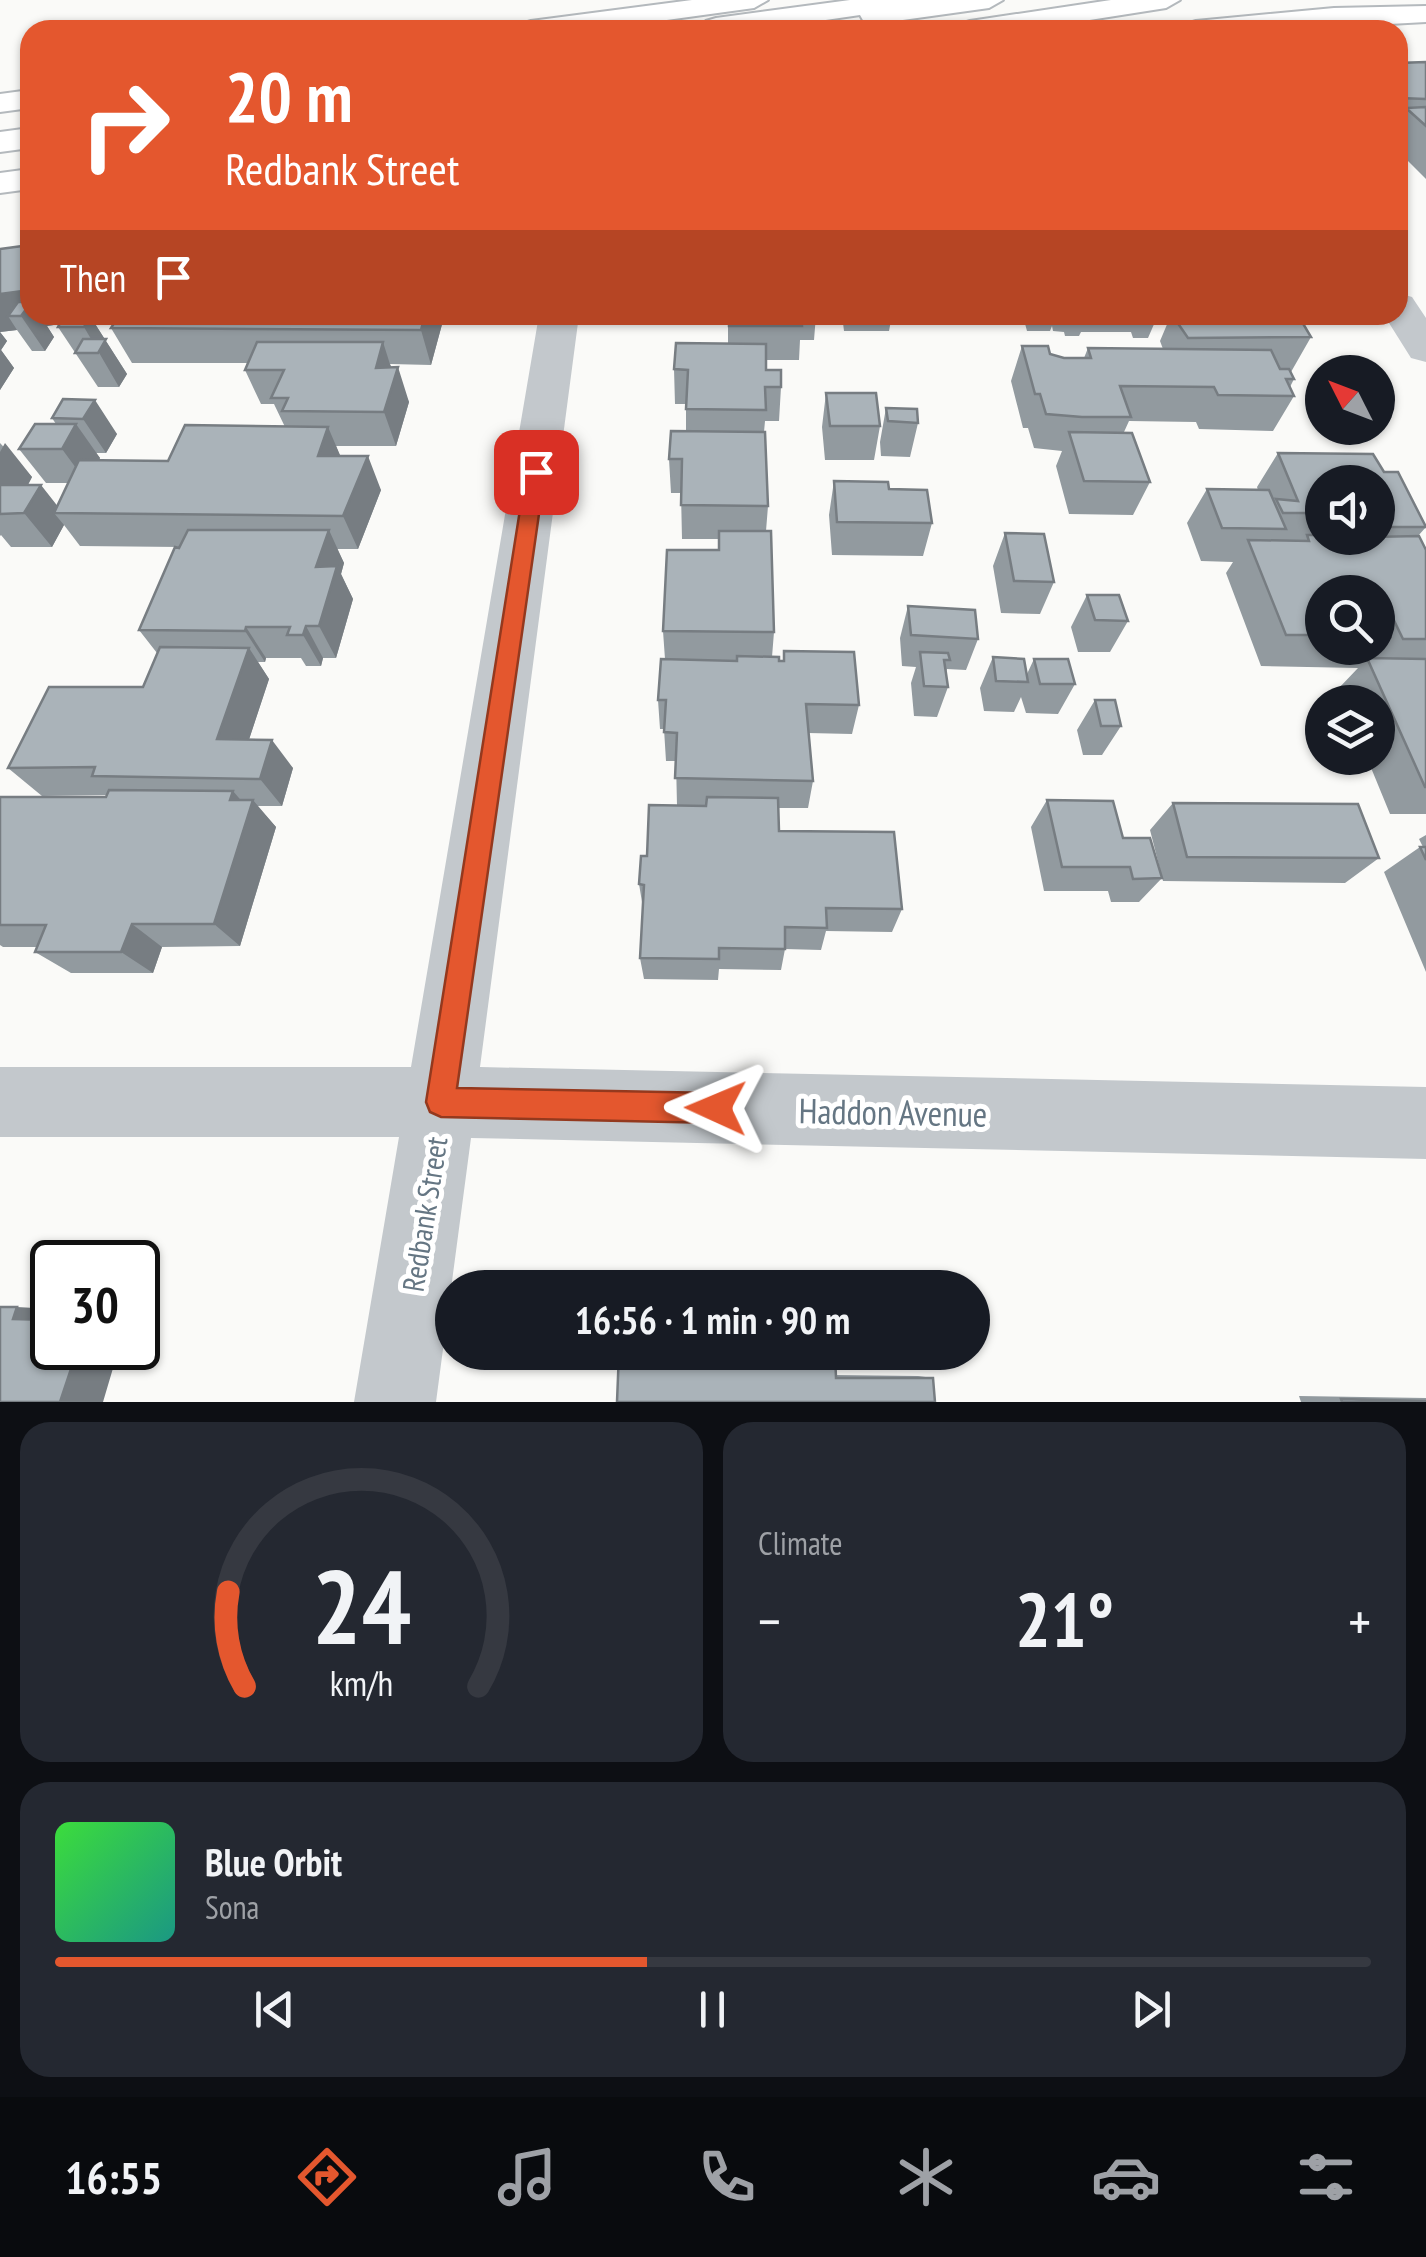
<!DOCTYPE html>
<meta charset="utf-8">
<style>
:root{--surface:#171b24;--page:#242831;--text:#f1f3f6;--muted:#9ea1a6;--line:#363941;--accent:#e4572e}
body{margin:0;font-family:"PT Sans Narrow",sans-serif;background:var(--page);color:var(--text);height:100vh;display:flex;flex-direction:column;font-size:38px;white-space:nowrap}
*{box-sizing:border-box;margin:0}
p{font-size:32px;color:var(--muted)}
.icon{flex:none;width:55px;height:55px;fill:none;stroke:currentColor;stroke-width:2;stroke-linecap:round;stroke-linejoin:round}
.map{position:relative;height:1402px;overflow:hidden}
.side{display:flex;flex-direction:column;gap:20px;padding:20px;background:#0d0f14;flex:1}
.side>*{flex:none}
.hud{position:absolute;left:20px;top:20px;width:1388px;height:305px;border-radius:30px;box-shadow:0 2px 8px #0004;background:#e4572e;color:#fff;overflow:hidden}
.needle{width:65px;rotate:312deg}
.buttons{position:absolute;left:1305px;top:355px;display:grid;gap:20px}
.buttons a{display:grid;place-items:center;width:90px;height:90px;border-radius:50%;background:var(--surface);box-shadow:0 2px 8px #0004;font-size:50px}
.speed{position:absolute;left:30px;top:1240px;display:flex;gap:20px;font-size:50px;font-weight:700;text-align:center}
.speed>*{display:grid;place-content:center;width:130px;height:130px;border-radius:50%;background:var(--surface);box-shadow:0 2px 8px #0004;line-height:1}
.speed .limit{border:5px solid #111;border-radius:15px;background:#fff;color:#111}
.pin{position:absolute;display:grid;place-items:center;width:85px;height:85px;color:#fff;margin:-42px;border-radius:20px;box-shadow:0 5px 15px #0006}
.me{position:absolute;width:110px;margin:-55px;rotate:271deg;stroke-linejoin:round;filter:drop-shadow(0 0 8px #0008)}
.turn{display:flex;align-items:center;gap:35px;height:210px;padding:0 40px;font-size:45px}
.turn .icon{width:130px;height:130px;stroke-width:2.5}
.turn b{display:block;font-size:70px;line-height:85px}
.then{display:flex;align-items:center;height:95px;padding:0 40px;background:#0003;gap:20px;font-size:38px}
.big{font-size:75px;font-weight:700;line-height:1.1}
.side .card{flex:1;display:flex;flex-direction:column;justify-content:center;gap:15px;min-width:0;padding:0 35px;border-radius:30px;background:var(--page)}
.side .dial{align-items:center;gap:0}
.dial svg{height:260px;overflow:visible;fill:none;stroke:var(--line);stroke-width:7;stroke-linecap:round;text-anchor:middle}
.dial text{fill:var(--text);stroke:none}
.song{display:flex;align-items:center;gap:30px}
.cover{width:120px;height:120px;border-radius:15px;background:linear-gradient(135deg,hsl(120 70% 55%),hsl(170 70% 35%))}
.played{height:10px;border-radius:5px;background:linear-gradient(90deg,var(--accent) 45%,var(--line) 45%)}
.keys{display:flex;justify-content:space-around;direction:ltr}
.heat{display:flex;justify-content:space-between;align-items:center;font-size:55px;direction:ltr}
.side .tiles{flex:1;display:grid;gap:20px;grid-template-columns:1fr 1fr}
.card:last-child{grid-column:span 2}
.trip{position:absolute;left:435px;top:1270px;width:555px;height:100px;border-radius:50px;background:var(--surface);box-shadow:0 2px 8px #0004;font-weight:700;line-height:100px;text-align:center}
.tab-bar{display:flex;height:160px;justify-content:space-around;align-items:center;background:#090b0e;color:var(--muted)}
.tab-bar .icon{width:70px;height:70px}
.tab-bar .current{color:var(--accent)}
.tab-bar b{font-size:45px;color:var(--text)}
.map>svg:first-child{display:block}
</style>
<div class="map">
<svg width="1426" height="1402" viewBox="0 0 1426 1402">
<rect width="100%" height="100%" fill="#fafaf8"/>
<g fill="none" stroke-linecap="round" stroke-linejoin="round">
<g stroke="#b4b9bd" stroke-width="4">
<path id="highway" d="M692,0H768L754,8L594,30H517L521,24L531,21Z
M850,0H1003L989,8L874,24L864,22L860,15L756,30L702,27L706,21L716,18Z
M1111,0H1180L1166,8L1026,30H956L960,24L970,21Z
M1426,6V22L1280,30H1182L1186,24L1196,21L1334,8Z
M30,90V108L0,112V94Z
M30,128V148L0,152V132Z
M30,169V189L0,193V173Z"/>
</g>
<path fill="#c3c8cc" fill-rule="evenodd" d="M1398,293L1412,297L1426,318V362L1411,358L1384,315H1398Z
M539,315H579L480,1067L1426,1087V1159L471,1138L436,1402H354L399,1137H0V1067H411Z"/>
<use href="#highway" fill="#fff" fill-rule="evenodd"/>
</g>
<path fill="#929a9f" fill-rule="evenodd" d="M1426,62V179L1398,151V63Z
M0,249L90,316L127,374L119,387H98L58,327L60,324L47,326L54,337L45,351H32L17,330L0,332L7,341L1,350L14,368L0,390Z
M128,315H443L444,317L431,365L390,364L409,402L396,446H336L340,456L381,490L358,549H337L344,563L341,574L353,599L336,658H323L321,666H306L301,658H266L265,662H258L269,679L249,739L293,768L282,806H257L276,827L240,946L162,947L153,973H71L35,952L37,947H3L0,945V797H106L107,795L42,796L8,768L143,687L157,653L139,630L180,547L80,546L64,525L52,547H11L1,535L0,536V443L32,477L28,485L57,506L68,483H46L19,449L56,424L52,418L63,399L117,434L106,453H96L100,458L99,460L168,461L285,427L274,404H261L245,370L247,363H132L111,328Z
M728,315H816L814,340H800L799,360H766V370L781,387L779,421H765L764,432L768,506L766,531L774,632L772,657L779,661H783L784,651L859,705L852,734L808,733L813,781L808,808H778L779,831L902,909L892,932L826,931L821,950L785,949L781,970L719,969L718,980L644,979L640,958L643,908L639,884L647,856L677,805L676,761H666L664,729H660L658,700L665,659L663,631L719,550V539H682L681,493H671L669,459L686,431V404H675L674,369L728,344Z
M842,315H892L889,331H844Z
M1026,315H1158L1148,338H1133L1131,332H1081L1079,336H1065L1064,332L1053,331L1052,326L1050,331H1027L1024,320Z
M1171,315H1309L1304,324L1311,337L1291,372L1294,379L1290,387L1294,396L1273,431L1199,429L1196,422L1129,421L1124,432L1150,482L1133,515L1069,514L1056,466L1062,451L1034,448L1028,428H1023L1011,381L1022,346L1064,358H1084L1088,348L1163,349L1160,341Z
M826,393L880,426L874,460H825L822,427Z
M886,408L918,423L910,457L881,456L880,442Z
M1278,453L1384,472L1426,527L1418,536L1426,550V814H1390L1367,758H1378V702H1343L1338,689L1358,668L1261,666L1226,573L1233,562L1201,561L1187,523L1207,489L1258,490L1257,487ZM1322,482H1378V538H1322ZM1322,592H1378V648H1322Z
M834,481L889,489L932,523L923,556L832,555L829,515Z
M1005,533L1054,582L1040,614L1001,613L993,566Z
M1087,595L1128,621L1110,652H1078L1071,627Z
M908,606L978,639L966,670L947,669L946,672L948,687L937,717L914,716L911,683L916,667L902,666L900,638Z
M993,657L1027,674L1034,659L1075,684L1058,714L1026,713L1021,697L1014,712L984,711L980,688Z
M1095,700L1121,726L1102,755H1083L1077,730Z
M1047,800L1123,838L1162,878L1139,902H1111L1108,891H1044L1031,827Z
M1173,803L1379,858L1345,883L1163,881L1150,830Z
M1426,835V972L1384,872L1420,847H1423L1419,839Z
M619,1352L836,1375L918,1376L933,1378L935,1402Z
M1299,1396L1426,1398V1402H1301Z"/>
<path fill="#777d82" d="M30,290V315H89V318L90,316L127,374L119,387L84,327L88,320L47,326L54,337L45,351L21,316H8L17,330L0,332L7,341L1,350L14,368L0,390V294Z
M425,315H443L444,317L431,365L421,330Z
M383,342L394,377L398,367L409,402L396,446L384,412L376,368Z
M95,400L117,434L106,453L83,419Z
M76,424L100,458L87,483L62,449Z
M328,427L343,462L318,456Z
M5,443L32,477L12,514H0V452Z
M368,456L381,490L358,549L343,516Z
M41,485L63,513H54L64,525L52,547L24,513Z
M329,530L344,563L341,574L353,599L336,658L319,626L316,567Z
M306,626L323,658L321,666L303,635Z
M246,627L266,658L265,662L245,631Z
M249,648L269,679L240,767L217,739Z
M272,740L293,768L282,806L260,779Z
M233,791L250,811L253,800L276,827L240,946L214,924L230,800Z
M132,924L162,947L153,973L121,952Z
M17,1307L52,1309V1320L13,1319Z
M78,1348H119L103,1402H60Z"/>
<path fill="#aab3b9" stroke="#777d82" stroke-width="2.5" d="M1426,62V99L1400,98L1398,95V63Z
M1426,107V126L1406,108Z
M30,245V290L0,294V249Z
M18,302H30V304L21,316H8Z
M128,315H425L421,330L111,328L118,317H127Z
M729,315H801L802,326H729Z
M1179,315H1298L1311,337L1188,338L1177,322H1182Z
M64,316H90L84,327H58Z
M83,339H106L98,353H75Z
M257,342H383L376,368L398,367L384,412L282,411L288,398H271L284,370H245Z
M676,343L766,344V370H781V387H765L766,410L686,409L688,370L674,369Z
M1022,346H1048L1050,354L1064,358H1091L1088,348L1271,350L1280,369H1289L1294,379H1286L1294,396L1218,395L1214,387L1120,386L1131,417H1082L1046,414L1040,394H1035Z
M826,393H876L880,426H830Z
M63,399L95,400L83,419L52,418Z
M886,408L917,409L918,423L888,421Z
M35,424H76L62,449H19Z
M185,425L328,427L318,456H368L343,516L54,513L79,460L168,461Z
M671,431L765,432L768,506L681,505L682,459H669Z
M1069,432L1132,433L1150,482L1084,481Z
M1278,453L1373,454L1384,472H1398L1426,527H1378V482H1322V520L1319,513H1283L1276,499L1298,501Z
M834,481L888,482L889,489L927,490L932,523L837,522Z
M0,485H41L24,513L0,514Z
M1207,489L1269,490L1286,529L1222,528Z
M188,530H329L316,567L337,566L319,626H306L303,635H287L290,627H246L245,631L139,630L175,547L179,548Z
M719,531H771L774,632L663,631L667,550H719Z
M1005,533L1044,534L1054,582L1014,581Z
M1307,535H1322V538L1419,536L1426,550V639H1403L1385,602H1378V592H1322V635H1286L1248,540L1309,541Z
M1087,595H1119L1128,621L1095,620Z
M908,606L975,610L978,639L911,635Z
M1378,611L1390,637L1378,636Z
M160,647L249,648L217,739L272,740L260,779L92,776L95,767L8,768L49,687H143Z
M784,651L854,652L859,705L806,704L813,781L675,778L677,733L664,732L666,700H658L661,659L737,661V656L779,657V661H784Z
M920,652L948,653L950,660H944L948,687L924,686Z
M993,657L1024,659L1028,682L996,681Z
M1367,658L1426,659V787H1425Z
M1034,659H1068L1075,684H1040Z
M1095,700H1115L1121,726H1101Z
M109,790L233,791L230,800H253L214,924H132L121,952H35L46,925H0V797H106Z
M707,797L778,798L779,831L894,832L902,909L826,908L827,928L785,927V949L719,948V959L640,958L644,885L639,884L641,856H647L649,805L706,806Z
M1047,800L1113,801L1123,838H1150L1162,878L1133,879L1130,867H1062Z
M1173,803L1358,804L1379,858L1187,857Z
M1420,847H1426V860Z
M0,1307H17L13,1319L52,1320V1348H78L60,1402H0Z
M619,1352H835L836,1378H933L935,1402H617Z
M1341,1399L1426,1401V1402H1342Z"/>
<path fill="#e4572e" stroke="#94391e" stroke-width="2.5" d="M536,466L545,472L457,1088L716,1093L727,1098L731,1108L727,1118L716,1123L441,1117L430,1112L426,1102L526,472Z"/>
<g text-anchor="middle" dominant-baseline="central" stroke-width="10" stroke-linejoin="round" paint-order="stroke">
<g font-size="30" fill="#657683" stroke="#fff">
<text transform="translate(424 1214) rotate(-81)">Redbank Street</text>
</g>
<g font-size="35" fill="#657683" stroke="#fff">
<text transform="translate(893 1112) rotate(1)">Haddon Avenue</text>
</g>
</g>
</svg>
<div class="buttons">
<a><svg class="needle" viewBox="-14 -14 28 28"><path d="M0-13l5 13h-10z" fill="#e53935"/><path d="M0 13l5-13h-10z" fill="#9ea1a6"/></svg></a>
<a><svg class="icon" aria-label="sound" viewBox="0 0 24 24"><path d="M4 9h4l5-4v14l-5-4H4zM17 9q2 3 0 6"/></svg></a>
<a><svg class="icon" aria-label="search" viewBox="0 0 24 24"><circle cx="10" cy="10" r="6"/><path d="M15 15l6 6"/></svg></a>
<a><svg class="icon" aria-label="layers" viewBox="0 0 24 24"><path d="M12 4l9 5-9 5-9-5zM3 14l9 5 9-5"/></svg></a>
</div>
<div class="speed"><div class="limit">30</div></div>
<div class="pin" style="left:536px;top:472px;background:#d93025"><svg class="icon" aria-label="arrive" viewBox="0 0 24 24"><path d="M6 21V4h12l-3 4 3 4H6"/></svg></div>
<svg class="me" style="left:716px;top:1108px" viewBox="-20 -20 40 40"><path d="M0-17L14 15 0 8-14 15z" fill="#e4572e" stroke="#fff" stroke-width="4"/></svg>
<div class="trip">16:56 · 1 min · 90 m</div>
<div class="hud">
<div class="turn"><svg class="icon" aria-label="right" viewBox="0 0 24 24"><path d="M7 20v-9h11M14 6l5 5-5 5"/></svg><div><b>20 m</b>Redbank Street</div></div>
<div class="then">Then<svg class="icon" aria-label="arrive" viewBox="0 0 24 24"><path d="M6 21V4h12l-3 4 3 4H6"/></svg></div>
</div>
</div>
<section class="side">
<div class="tiles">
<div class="card dial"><svg viewBox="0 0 100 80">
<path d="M14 69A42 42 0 1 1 86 69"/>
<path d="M14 69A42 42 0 0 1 9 40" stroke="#e4572e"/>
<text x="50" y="56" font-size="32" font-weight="700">24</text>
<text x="50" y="72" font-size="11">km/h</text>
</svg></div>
<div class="card"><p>Climate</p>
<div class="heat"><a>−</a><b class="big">21°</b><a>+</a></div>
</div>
<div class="card">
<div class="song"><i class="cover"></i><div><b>Blue Orbit</b><p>Sona</p></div></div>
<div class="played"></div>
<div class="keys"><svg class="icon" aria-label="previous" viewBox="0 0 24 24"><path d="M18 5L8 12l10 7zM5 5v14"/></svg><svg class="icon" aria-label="pause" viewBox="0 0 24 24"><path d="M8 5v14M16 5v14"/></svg><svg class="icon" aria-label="next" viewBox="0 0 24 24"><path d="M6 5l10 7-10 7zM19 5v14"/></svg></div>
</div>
</div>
</section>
<nav class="tab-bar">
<b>16:55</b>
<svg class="icon current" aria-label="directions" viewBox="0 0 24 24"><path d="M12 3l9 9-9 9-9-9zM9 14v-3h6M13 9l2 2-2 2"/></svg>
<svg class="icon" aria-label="music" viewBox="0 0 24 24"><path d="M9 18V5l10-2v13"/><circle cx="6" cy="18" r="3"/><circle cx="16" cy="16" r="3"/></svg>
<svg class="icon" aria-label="phone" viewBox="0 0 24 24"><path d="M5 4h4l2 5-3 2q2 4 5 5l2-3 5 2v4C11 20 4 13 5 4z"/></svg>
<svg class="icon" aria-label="climate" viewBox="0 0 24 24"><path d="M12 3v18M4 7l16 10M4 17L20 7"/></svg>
<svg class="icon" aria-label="car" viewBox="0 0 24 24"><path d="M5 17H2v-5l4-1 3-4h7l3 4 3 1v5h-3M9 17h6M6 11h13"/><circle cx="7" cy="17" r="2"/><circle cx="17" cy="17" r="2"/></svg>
<svg class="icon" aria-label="filters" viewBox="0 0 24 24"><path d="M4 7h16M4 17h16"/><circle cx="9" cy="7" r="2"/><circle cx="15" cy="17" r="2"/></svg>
</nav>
